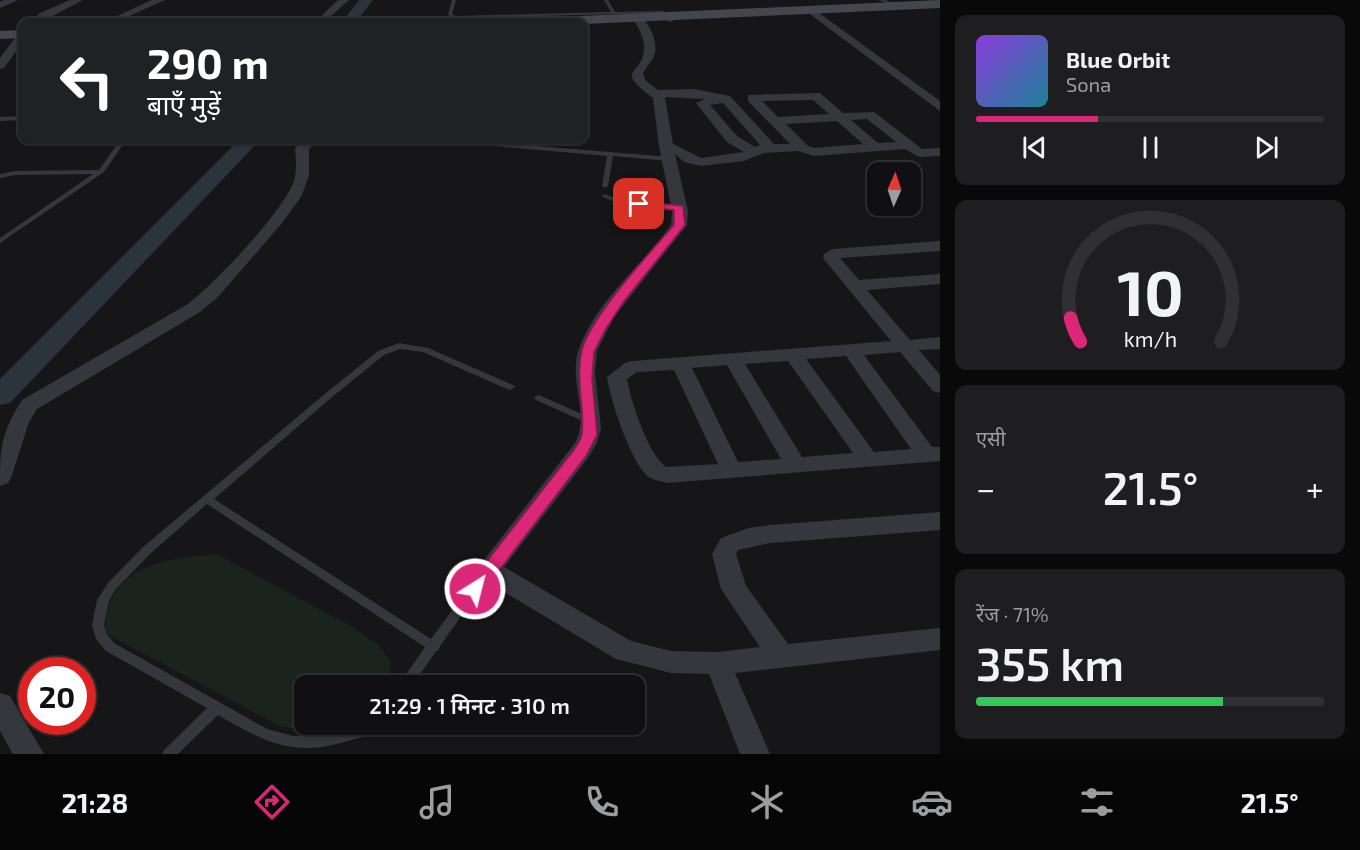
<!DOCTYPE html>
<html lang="hi">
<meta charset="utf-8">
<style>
:root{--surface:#101012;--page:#1e1e20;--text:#f1f3f6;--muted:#9c9d9f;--line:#303032;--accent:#db2777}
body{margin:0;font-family:"Exo 2","Noto Sans Devanagari",sans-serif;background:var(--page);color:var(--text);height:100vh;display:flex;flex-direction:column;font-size:22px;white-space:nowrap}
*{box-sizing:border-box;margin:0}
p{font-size:20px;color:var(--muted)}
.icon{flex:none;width:33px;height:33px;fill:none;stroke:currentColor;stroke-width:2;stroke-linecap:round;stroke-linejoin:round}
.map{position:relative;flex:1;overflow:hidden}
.details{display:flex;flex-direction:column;gap:15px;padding:15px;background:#09090a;width:420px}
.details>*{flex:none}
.guide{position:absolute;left:18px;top:18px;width:570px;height:126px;border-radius:12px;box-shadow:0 2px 4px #0004,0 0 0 2px var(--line);background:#202124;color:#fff;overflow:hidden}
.needle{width:39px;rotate:3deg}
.tools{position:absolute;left:867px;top:162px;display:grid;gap:12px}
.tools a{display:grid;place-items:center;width:54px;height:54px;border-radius:12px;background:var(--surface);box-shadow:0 2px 4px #0004,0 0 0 2px var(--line);font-size:30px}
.speed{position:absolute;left:18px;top:657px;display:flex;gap:12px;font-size:30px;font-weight:700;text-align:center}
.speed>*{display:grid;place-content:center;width:78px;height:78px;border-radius:50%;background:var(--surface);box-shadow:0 2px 4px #0004,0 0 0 2px var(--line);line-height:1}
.speed .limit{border:9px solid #d22;background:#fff;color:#111}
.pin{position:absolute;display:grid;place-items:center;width:51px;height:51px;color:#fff;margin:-26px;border-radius:12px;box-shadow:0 3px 9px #0006}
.me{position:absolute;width:66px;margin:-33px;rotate:36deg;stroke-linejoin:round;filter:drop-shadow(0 0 4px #0008)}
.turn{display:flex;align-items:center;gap:21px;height:126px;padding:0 30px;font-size:27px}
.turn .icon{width:78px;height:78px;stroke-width:2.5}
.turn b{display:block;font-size:42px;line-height:51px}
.big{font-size:45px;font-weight:600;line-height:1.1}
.details .card{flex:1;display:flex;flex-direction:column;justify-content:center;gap:9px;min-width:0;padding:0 21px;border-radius:12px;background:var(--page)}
.details .dial{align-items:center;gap:0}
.dial svg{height:156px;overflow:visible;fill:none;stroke:var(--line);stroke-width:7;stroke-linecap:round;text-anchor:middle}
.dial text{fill:var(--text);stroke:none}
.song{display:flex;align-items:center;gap:18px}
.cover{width:72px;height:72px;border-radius:9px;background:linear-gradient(135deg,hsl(270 70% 55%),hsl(190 70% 35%))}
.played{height:6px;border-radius:3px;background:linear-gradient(90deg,var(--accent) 35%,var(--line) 35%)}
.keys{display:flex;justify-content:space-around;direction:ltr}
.heat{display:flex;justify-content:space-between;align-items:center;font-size:33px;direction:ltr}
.charge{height:9px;border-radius:4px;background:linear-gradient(90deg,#34c759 71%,var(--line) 0)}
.trip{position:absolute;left:294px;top:675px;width:351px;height:60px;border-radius:12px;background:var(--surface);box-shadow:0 2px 4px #0004,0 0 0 2px var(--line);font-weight:600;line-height:60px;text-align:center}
.tab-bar{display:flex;height:96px;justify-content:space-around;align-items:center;background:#060607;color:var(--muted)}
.tab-bar .icon{width:42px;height:42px}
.tab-bar .active{color:var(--accent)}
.tab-bar b{font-size:27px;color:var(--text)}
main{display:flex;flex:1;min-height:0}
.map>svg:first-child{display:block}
</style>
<main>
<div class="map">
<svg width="940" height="754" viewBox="0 0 940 754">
<rect width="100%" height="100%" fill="#161618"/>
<path fill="#1b231d" d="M216,554L351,626L379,645L391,663L389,685L304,686V724L359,725C329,735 311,732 280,726L105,633C106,566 162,559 216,554Z"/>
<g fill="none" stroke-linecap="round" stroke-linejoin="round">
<path fill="#2b343c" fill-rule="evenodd" d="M359,0H373L356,22H342Z
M239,140H260L10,403L0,405V379Z"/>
<path fill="#36373d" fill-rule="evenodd" d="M452,0H456L452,14L456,16L611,12L604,0H608L615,12L663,11L673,21L669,22L662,13L455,18L448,15Z
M878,0H885L900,5L898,6Z
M22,116V120L0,121V117Z
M120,140H126L104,172L0,243V238L93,174L15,175L0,178V174L15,171L99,170Z
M446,140H465L669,157L672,159L669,161L613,156L608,186L605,188L602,186L607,156L449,142Z
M605,194L620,200L679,206L682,208L679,210L619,204L603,197L602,196Z
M399,343L428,348L513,385L515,387L510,390L507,389L423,352L400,349L384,355L332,397L214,499L431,639L484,567L488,566L492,567L494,570L492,573L440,646L438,651H436L412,686H398L425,647L207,504L151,553L116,589L109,601L104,625L106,633L114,643L267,729L293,736L323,735L360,724H375L368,735L363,737C350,740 336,745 322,747C280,752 253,735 218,715L178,754H162L164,750L207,708L106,651L96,639L92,625L97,600L108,583L143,547L326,393L378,351Z
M539,395L593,419L595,421L593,423H587L536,400L534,398L536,396Z"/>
<path fill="#36373d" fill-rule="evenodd" d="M4,0H18L0,8V2Z
M70,0H83L41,22H30L40,13Z
M152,0H165L116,22H104Z
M338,0H349L324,22H184L189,19H314L320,17Z
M811,7L940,101V111L807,12L806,10Z
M638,15C648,19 658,42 655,53C653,61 646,66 643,74L646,81L658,90L694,89L730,96L774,144H790L748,101V95L820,93L843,113L874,112L922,149L940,148V156L919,157L905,149L814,156L798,151L764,153L744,161L701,166L684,162L675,154L688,211L687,225L614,317L597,351L595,373L601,428L597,443L588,458L504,567L631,641L671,651L718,652L760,647L721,589L712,554L721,538L749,528L770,525L940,512V530L770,543L738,550L736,554L746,586L788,644L940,628V650L735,673L770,754H740L709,674L671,673L616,659L479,577L476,570L575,443C590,415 569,381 578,352C594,302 642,266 671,225L672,211L659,146L653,98C612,67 643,77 644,49C645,38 638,28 633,18ZM665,97L705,99L696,103L727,142L744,152L701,158L673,144ZM813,100L829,114L778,117L762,101ZM723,103L760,145L755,147L737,136L710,105ZM867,119L896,142L878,143L851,120ZM837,121L863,144L814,148L808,146L786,124Z
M22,33V43L4,68L0,69V58L18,34Z
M304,140H318L309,149V176L301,197L282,223L218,297L200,312L37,409L29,422L11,478L8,483L0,486C0,448 1,433 22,400L188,304C215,283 283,212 294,181C297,170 296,159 295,148Z
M940,241V251L840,258L859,280L940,274V284L867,290L910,340L940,337V349L919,350L940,375V393L933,391L900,352L864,355L932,447H940V461L667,483C661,481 654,480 649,477C631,464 610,399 607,377L625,363L632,361L891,341L823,258L824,254L832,249ZM846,356L911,449L874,452L806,359ZM788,361L853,453L802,457L745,364ZM727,365L781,459L738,462L692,368ZM674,370L718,464L666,467C648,454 631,402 627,379L637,372Z
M0,693L10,696L44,754H13L0,731Z"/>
<path fill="#44464d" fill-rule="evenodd" d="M940,0V8L584,24L529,22L536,18Z
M22,30V38L0,39V31Z"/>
</g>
<path fill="#db2777" stroke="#8e194d" stroke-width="1.5" d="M636,201L683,206L685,225L624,301L605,330L594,352L592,378L597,435L586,456L481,594L475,596L469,594L466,589L469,584L574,450C577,445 582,439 582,434C585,408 576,382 581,355C586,321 650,253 674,225V210L639,207L636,206Z"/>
</svg>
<div class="tools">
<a><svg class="needle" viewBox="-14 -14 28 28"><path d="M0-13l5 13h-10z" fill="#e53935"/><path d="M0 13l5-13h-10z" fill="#9c9d9f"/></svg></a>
</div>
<div class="speed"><div class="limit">20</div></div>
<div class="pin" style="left:639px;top:204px;background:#d93025"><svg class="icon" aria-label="arrive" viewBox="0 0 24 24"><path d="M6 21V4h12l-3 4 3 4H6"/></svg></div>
<svg class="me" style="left:475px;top:589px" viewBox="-20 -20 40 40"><circle r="17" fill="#db2777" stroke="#fff" stroke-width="3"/><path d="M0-11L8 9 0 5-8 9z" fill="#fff"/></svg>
<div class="trip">21:29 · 1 मिनट · 310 m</div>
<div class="guide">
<div class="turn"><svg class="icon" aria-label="left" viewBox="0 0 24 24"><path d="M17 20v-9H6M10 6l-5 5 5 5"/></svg><div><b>290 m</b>बाएँ मुड़ें</div></div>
</div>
</div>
<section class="details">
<div class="card">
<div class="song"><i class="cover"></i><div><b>Blue Orbit</b><p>Sona</p></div></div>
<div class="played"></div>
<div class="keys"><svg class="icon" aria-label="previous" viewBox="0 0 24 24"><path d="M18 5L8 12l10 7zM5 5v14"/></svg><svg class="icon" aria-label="pause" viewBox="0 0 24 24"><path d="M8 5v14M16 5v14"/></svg><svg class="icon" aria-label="next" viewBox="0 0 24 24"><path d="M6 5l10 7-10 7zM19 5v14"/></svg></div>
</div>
<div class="card dial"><svg viewBox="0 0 100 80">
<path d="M14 69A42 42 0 1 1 86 69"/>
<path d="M14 69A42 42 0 0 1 9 57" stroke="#db2777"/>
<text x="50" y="56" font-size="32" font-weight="700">10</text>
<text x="50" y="72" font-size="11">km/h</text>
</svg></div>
<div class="card"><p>एसी</p>
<div class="heat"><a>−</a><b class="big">21.5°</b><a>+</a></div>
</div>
<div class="card"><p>रेंज · 71%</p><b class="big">355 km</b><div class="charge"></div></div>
</section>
</main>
<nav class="tab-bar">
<b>21:28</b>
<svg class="icon active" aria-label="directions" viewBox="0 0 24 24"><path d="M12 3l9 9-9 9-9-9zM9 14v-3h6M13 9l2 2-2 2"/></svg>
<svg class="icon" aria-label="music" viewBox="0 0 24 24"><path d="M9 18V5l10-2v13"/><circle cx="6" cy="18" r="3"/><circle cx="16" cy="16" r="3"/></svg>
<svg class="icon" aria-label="phone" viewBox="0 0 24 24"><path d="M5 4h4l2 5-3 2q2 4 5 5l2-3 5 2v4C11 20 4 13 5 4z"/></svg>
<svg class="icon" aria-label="climate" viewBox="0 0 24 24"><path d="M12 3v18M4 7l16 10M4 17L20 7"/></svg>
<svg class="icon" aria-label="car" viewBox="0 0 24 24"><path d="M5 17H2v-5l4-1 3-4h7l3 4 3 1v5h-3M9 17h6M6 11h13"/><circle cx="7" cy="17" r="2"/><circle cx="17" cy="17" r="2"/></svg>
<svg class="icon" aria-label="filters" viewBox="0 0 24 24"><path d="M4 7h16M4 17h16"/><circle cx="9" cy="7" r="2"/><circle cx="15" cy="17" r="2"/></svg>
<b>21.5°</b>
</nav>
